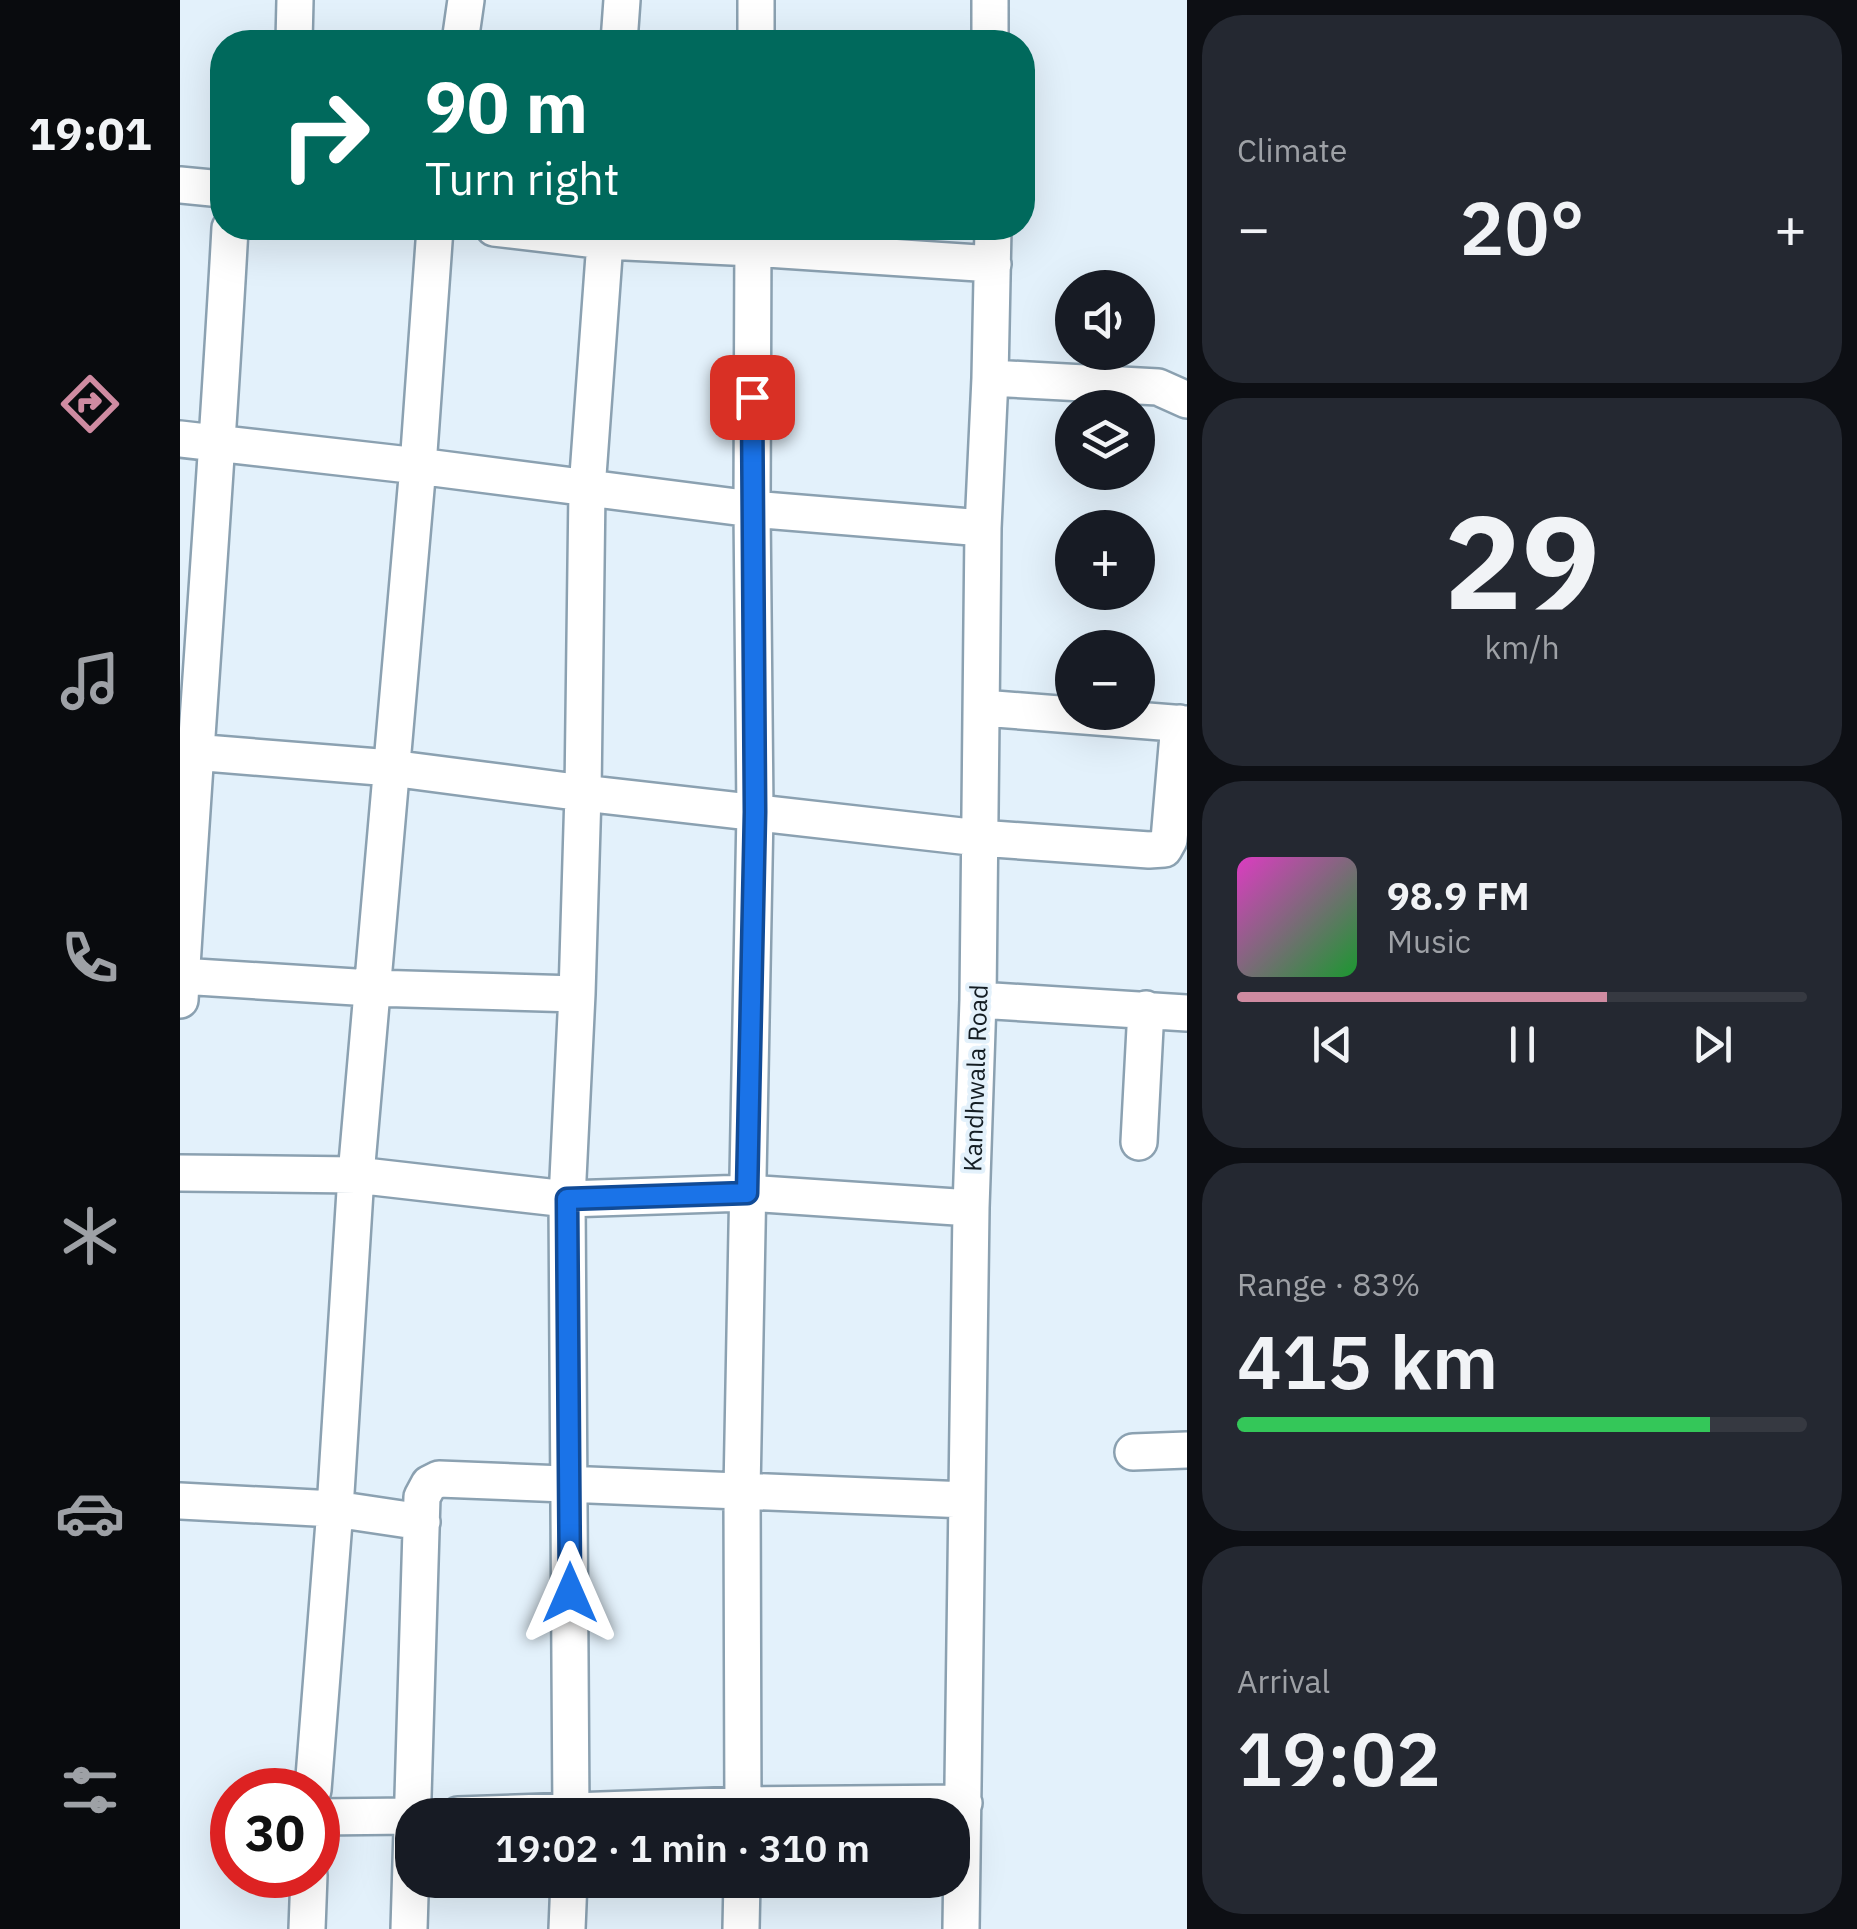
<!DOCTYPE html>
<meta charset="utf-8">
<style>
:root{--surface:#171b24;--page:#242831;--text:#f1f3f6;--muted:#9ea1a6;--line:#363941;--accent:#cf8ba1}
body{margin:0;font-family:"IBM Plex Sans",sans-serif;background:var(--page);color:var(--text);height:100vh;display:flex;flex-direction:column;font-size:38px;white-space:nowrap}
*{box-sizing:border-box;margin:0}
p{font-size:32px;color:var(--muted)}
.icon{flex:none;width:55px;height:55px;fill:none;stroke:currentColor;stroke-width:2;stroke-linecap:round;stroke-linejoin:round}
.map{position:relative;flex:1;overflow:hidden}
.drawer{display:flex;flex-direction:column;gap:15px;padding:15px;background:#0d0f14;width:670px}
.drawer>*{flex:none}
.hud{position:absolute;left:30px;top:30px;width:825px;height:210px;border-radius:40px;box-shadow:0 10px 40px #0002;background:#00695c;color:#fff;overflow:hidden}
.controls{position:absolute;left:875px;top:270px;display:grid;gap:20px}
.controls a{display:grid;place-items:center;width:100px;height:100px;border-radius:50%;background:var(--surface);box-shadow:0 10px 40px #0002;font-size:50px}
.speed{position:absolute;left:30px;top:1768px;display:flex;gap:20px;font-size:50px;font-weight:700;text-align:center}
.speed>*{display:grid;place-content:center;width:130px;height:130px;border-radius:50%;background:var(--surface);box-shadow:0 10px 40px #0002;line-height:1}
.speed .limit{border:15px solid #d22;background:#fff;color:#111}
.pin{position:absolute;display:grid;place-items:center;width:85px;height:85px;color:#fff;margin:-42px;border-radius:20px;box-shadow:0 5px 15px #0006}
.me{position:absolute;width:110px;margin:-55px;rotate:0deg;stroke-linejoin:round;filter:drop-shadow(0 0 8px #0008)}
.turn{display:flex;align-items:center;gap:35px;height:210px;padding:0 50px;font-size:45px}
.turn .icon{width:130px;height:130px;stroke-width:2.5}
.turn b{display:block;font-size:70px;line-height:85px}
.big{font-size:75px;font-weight:600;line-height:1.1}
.drawer .card{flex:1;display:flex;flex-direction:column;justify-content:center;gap:15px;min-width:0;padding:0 35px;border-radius:40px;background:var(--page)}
.drawer .dial{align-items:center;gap:0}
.dial b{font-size:130px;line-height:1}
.song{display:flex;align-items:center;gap:30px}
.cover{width:120px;height:120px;border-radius:15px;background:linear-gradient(135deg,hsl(310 70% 55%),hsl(130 70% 35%))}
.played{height:10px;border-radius:5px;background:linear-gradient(90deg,var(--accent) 65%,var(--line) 65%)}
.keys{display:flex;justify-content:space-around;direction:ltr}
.heat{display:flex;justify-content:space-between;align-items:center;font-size:55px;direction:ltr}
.charge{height:15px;border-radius:8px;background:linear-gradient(90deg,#34c759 83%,var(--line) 0)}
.trip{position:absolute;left:215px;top:1798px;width:575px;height:100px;border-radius:40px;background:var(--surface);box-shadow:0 10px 40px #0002;font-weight:600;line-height:100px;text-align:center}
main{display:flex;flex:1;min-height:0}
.tabs{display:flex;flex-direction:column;width:180px;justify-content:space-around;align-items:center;background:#090b0e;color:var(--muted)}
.tabs .icon{width:70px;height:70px}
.tabs .selected{color:var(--accent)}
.tabs b{font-size:45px;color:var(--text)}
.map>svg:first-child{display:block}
</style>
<main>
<nav class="tabs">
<b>19:01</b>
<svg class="icon selected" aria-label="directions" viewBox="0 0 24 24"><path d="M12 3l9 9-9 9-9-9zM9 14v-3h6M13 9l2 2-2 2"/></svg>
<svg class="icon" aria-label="music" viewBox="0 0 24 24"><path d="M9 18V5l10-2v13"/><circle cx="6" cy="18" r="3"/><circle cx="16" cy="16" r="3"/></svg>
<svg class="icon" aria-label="phone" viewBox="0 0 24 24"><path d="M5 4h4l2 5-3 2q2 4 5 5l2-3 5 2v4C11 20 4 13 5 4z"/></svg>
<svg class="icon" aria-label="climate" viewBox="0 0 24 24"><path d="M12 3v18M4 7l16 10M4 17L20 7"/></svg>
<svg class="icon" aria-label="car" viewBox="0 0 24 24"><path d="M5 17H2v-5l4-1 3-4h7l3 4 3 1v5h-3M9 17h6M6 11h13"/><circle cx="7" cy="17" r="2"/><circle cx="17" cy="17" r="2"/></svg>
<svg class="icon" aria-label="filters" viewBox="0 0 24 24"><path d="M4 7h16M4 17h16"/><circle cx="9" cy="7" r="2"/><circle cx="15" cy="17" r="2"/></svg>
</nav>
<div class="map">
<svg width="1007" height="1929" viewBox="0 0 1007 1929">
<rect width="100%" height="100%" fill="#e3f1fb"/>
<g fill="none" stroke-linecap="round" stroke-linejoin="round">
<g stroke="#8ba1b1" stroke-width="40">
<path id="minor" d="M810,0V42
M114,42L115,0
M280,42L286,0
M439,42L442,0
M576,42V0
M0,185L42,189
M314,228L425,241L573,248L813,264
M810,378L978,387L1007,400
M0,439L238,466L572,509L803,528
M802,708L1007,724
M0,751L211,768L403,793L799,838L969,850L984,849L989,840L999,723
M0,976L191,988L397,994
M0,1000C15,743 36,485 50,228
M798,1000L1007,1013
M959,1142L966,1009
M0,1173L176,1175L387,1199L567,1193L791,1208
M953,1452L1007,1450
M0,1501L155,1509L242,1522
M133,1790L155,1509L176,1175L238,466L255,228
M278,1815L563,1805L784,1803
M391,1815L387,1199L397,994L403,793L407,489L426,228
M563,1815L562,1491L575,812L572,509L573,228
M138,1817L232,1816
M127,1929L129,1875
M229,1929L242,1497L249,1484L259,1479L787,1500
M387,1929L389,1880
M561,1929L562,1880
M781,1929L791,1208L798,1000L803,528L810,378L813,228"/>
</g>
<use href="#minor" stroke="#fff" stroke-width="35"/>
</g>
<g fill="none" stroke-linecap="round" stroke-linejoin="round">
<g stroke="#114b97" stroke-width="25">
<path id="route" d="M390,1593L387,1199L567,1193L575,812L572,397"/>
</g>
<use href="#route" stroke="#1a73e8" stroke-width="18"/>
</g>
<g text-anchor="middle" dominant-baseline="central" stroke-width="8" stroke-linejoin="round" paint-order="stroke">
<g font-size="25" fill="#141d23" stroke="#e3f1fb">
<text transform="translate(795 1078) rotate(-88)">Kandhwala Road</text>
</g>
</g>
</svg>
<div class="controls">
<a><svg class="icon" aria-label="sound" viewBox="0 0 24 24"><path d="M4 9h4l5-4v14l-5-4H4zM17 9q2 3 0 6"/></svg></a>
<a><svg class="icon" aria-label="layers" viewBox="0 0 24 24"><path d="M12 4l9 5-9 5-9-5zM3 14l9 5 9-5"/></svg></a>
<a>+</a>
<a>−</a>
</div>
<div class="speed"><div class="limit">30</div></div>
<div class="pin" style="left:572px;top:397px;background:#d93025"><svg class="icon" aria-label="arrive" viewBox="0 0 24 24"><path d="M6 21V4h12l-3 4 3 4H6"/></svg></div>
<svg class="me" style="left:390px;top:1593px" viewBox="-20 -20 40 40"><path d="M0-17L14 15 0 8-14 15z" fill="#1a73e8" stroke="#fff" stroke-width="4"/></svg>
<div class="trip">19:02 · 1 min · 310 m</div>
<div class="hud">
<div class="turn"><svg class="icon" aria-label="right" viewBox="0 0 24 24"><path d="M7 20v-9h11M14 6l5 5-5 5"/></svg><div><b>90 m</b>Turn right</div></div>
</div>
</div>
<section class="drawer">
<div class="card"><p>Climate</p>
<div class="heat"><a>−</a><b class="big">20°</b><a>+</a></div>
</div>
<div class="card dial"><b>29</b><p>km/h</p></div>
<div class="card">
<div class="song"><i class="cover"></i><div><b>98.9 FM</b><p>Music</p></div></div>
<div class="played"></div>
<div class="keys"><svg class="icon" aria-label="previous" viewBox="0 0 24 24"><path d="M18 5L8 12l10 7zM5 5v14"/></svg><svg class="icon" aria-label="pause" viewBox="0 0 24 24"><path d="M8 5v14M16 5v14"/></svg><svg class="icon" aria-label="next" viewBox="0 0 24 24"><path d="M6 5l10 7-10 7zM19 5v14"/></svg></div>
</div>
<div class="card"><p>Range · 83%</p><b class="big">415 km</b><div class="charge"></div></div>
<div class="card"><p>Arrival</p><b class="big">19:02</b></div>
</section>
</main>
